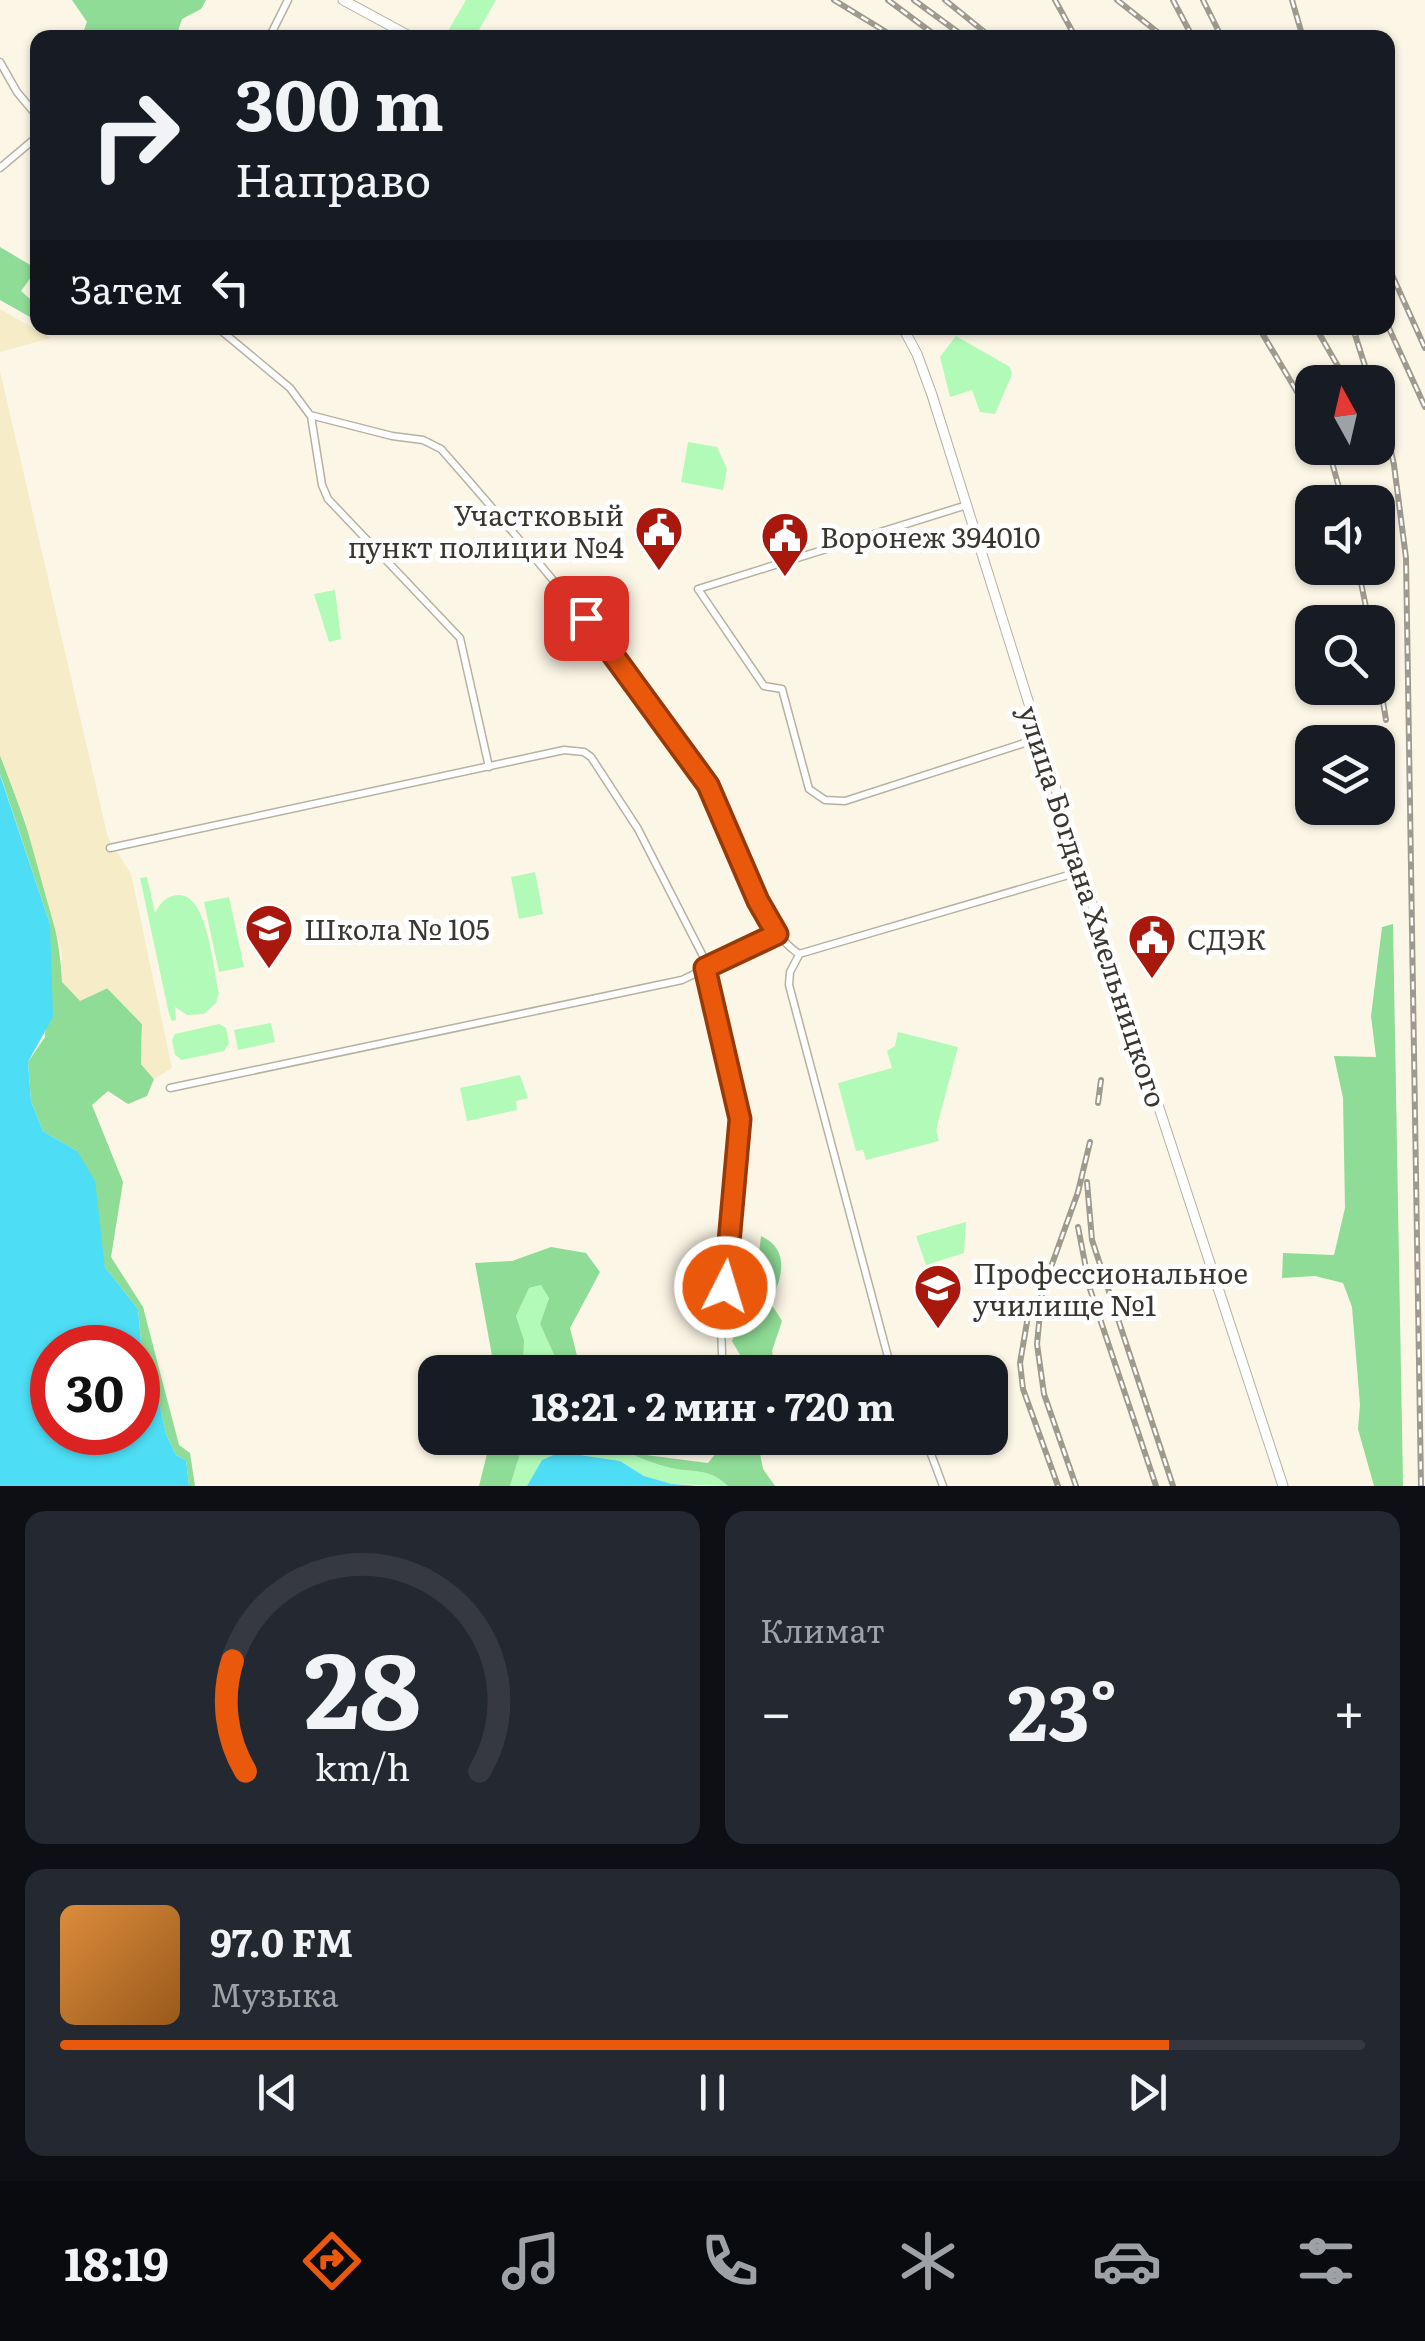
<!DOCTYPE html>
<html lang="ru">
<meta charset="utf-8">
<style>
:root{--surface:#171b24;--page:#242831;--text:#f1f3f6;--muted:#9ea1a6;--line:#363941;--accent:#ea580c}
body{margin:0;font-family:Literata,serif;background:var(--page);color:var(--text);height:100vh;display:flex;flex-direction:column;font-size:38px;white-space:nowrap}
*{box-sizing:border-box;margin:0}
p{font-size:32px;color:var(--muted)}
.icon{flex:none;width:55px;height:55px;fill:none;stroke:currentColor;stroke-width:2;stroke-linecap:round;stroke-linejoin:round}
.map{position:relative;height:1486px;overflow:hidden}
.side{display:flex;flex-direction:column;gap:25px;padding:25px;background:#0d0f14;flex:1}
.side>*{flex:none}
.hud{position:absolute;left:30px;top:30px;width:1365px;height:305px;border-radius:20px;box-shadow:0 2px 8px #0004;background:#171b24;color:var(--text);overflow:hidden}
.needle{width:65px;rotate:352deg}
.buttons{position:absolute;left:1295px;top:365px;display:grid;gap:20px}
.buttons a{display:grid;place-items:center;width:100px;height:100px;border-radius:20px;background:var(--surface);box-shadow:0 2px 8px #0004;font-size:50px}
.speed{position:absolute;left:30px;top:1325px;display:flex;gap:20px;font-size:50px;font-weight:700;text-align:center}
.speed>*{display:grid;place-content:center;width:130px;height:130px;border-radius:50%;background:var(--surface);box-shadow:0 2px 8px #0004;line-height:1}
.speed .limit{border:15px solid #d22;background:#fff;color:#111}
.pin{position:absolute;display:grid;place-items:center;width:85px;height:85px;color:#fff;margin:-42px;border-radius:20px;box-shadow:0 5px 15px #0006}
.me{position:absolute;width:110px;margin:-55px;rotate:5deg;stroke-linejoin:round;filter:drop-shadow(0 0 8px #0008)}
.turn{display:flex;align-items:center;gap:35px;height:210px;padding:0 40px;font-size:45px}
.turn .icon{width:130px;height:130px;stroke-width:2.5}
.turn b{display:block;font-size:70px;line-height:85px}
.then{display:flex;align-items:center;height:95px;padding:0 40px;background:#0003;gap:20px;font-size:38px}
.big{font-size:75px;font-weight:700;line-height:1.1}
.side .tile{flex:1;display:flex;flex-direction:column;justify-content:center;gap:15px;min-width:0;padding:0 35px;border-radius:20px;background:var(--page)}
.side .dial{align-items:center;gap:0}
.dial svg{height:260px;overflow:visible;fill:none;stroke:var(--line);stroke-width:7;stroke-linecap:round;text-anchor:middle}
.dial text{fill:var(--text);stroke:none}
.song{display:flex;align-items:center;gap:30px}
.cover{width:120px;height:120px;border-radius:15px;background:linear-gradient(135deg,hsl(30 70% 55%),hsl(30 70% 35%))}
.played{height:10px;border-radius:5px;background:linear-gradient(90deg,var(--accent) 85%,var(--line) 85%)}
.keys{display:flex;justify-content:space-around;direction:ltr}
.heat{display:flex;justify-content:space-between;align-items:center;font-size:55px;direction:ltr}
.side .tiles{flex:1;display:grid;gap:25px;grid-template-columns:1fr 1fr}
.tile:last-child{grid-column:span 2}
.trip{position:absolute;left:418px;top:1355px;width:590px;height:100px;border-radius:20px;background:var(--surface);box-shadow:0 2px 8px #0004;font-weight:700;line-height:100px;text-align:center}
.tabs{display:flex;height:160px;justify-content:space-around;align-items:center;background:#090b0e;color:var(--muted)}
.tabs .icon{width:70px;height:70px}
.tabs .on{color:var(--accent)}
.tabs b{font-size:45px;color:var(--text)}
.map>svg:first-child{display:block}
</style>
<div class="map">
<svg width="1425" height="1486" viewBox="0 0 1425 1486">
<rect width="100%" height="100%" fill="#fcf6e6"/>
<path fill="#b1fab7" d="M466,0H496L475,37H448L445,36Z
M956,336L1010,367L1012,374L995,414L980,412L972,390L950,397L940,357Z
M688,442L717,447L727,469L723,490L681,482Z
M335,590L341,639L329,642L314,594Z
M535,872L543,914L519,919L511,877Z
M147,877L155,913C160,904 166,895 179,895C208,895 213,969 219,993L216,1003L204,1014L187,1015L175,1007L176,1020L172,1021L169,1014L140,878Z
M229,897L244,967L219,972L204,902Z
M271,1023L275,1042L238,1050L234,1030Z
M219,1024L226,1028L229,1043L224,1051L182,1060L175,1055L172,1040L175,1034Z
M898,1032L958,1047L936,1130L939,1141L866,1160L863,1150L856,1151L838,1083L892,1068L887,1051L895,1046Z
M520,1075L528,1098L516,1101L517,1110L467,1121L460,1088Z
M966,1222L964,1253L926,1265L916,1236Z
M542,1285L549,1298L540,1324L562,1372H523L524,1340L516,1316L529,1288Z
M525,1438H609C626,1453 645,1461 667,1467C693,1474 707,1466 728,1486L672,1484L644,1476L620,1461L560,1452L542,1460L527,1486H510Z"/>
<path fill="#8edc96" d="M72,0H206L201,9L182,19L176,37L81,38L87,22Z
M0,247L37,269L21,291L37,305V321L0,300Z
M0,755C25,820 60,914 62,982L107,988L142,1024L141,1064L154,1079L147,1096L128,1104L108,1091L92,1105L123,1182L111,1257L143,1307L179,1445L190,1453L195,1486H189L186,1460L176,1455L166,1434L152,1371L142,1353L138,1309L105,1267L77,1151L43,1131L31,1101L28,1062L45,1037L50,924L0,774Z
M1393,924L1403,1486H1374L1358,1429L1360,1405L1352,1307L1343,1283L1315,1276L1282,1278L1283,1253L1334,1255L1345,1208L1343,1098L1334,1056L1376,1057L1371,1016L1382,927Z
M761,1236C790,1249 783,1278 770,1302L782,1321L772,1351L775,1372H747L748,1369L732,1341L735,1333L745,1330L748,1284L759,1254Z
M551,1247L586,1253L600,1272L570,1328L581,1372H562L540,1324L549,1298L541,1285L529,1288L516,1316L524,1340L523,1372H495L475,1263L512,1261Z
M491,1438H525L510,1486H479Z
M609,1438H624L646,1455L708,1463L728,1438H757L763,1469L775,1486H728C707,1466 693,1474 667,1467C645,1461 626,1453 609,1438Z"/>
<path fill="#f6ecc7" d="M0,309L51,338L0,352Z
M0,371L108,838L131,874L172,1068L154,1079L141,1064L142,1024L108,988L80,1001L62,982V954L24,818L0,755Z"/>
<path fill="#4dddf4" fill-rule="evenodd" d="M0,775L50,924L53,1017L28,1062L31,1101L43,1131L77,1151L95,1181L105,1267L138,1309L142,1353L152,1370L166,1434L176,1455L186,1460L189,1486H0ZM52,1348H138V1432H52Z
M560,1452L620,1461L644,1476L672,1484L698,1486H527L542,1460Z"/>
<g fill="none" stroke-linecap="round" stroke-linejoin="round">
<g stroke="#b6b1a1" stroke-width="9">
<path id="minor" d="M269,38L288,0
M0,62L17,92L38,117
M0,168L38,136
M218,328L290,388L310,415L392,436L423,440L441,449C515,533 587,618 653,708C671,734 696,760 710,789C734,838 753,923 799,954L1082,871
M311,416L322,485L328,499L460,638L489,767
M967,505L698,589L764,686L782,689L809,789L825,800L845,801L1040,738
M110,848L564,750L584,752L591,757L638,829L705,960L714,963
M799,955L790,972L789,985L892,1372
M705,968L739,1119L721,1326L722,1354
M170,1088L682,980L777,934
M925,1438L943,1486"/>
</g>
<g stroke="#b6b1a1" stroke-width="11">
<path id="secondary" d="M343,0L413,38
M903,328L917,354L932,395L1085,882L1283,1486"/>
</g>
<use href="#minor" stroke="#fff" stroke-width="6"/>
<use href="#secondary" stroke="#fff" stroke-width="9"/>
<g stroke="#9e9a8e" stroke-width="6">
<path id="rail" d="M834,0L896,38
M888,0L939,38
M914,0L966,38
M945,0L992,38
M1055,0L1076,38
M1117,0L1165,38
M1173,0L1193,38
M1203,0L1222,38
M1292,0L1303,38
M1388,266L1425,348
M1388,326L1425,407
M1259,328L1312,417
M1316,328L1347,382
M1353,328L1370,382
M1378,392L1394,465L1406,558L1421,1486
M1328,448L1343,502
M1358,568L1369,622
M1378,671L1386,720
M1098,1103L1101,1080
M1087,1182L1092,1240L1173,1486
M1078,1227L1090,1289L1156,1486
M1028,1316L1020,1363L1023,1389L1058,1486
M1076,1486L1044,1394L1037,1344L1042,1292L1078,1192L1090,1142"/>
</g>
<use href="#rail" stroke="#fff" stroke-width="2.5" stroke-dasharray="8" stroke-linecap="butt"/>
</g>
<g fill="none" stroke-linecap="round" stroke-linejoin="round">
<g stroke="#983908" stroke-width="25">
<path id="route" d="M586,618L708,785L758,901L777,934L705,968L740,1119L725,1287"/>
</g>
<use href="#route" stroke="#ea580c" stroke-width="18"/>
</g>
<defs>
<g id="civic-pin" transform="scale(2.5)"><path d="M0 17L-7.5 6A9.5 9.5 0 1 1 7.5 6Z" fill="#a9180c" stroke="#fff"/><path d="M-.6-6.5H3V-4.5H.6V-3L4-1V1h2V6H-6V1h2V-1L-.6-3ZM-1.2 2.5V6h2.4V2.5Z" fill="#fff"/></g>
<g id="school-pin" transform="scale(2.5)"><path d="M0 17L-7.5 6A9.5 9.5 0 1 1 7.5 6Z" fill="#a9180c" stroke="#fff"/><path d="M0-5L7-2L0 1L-7-2ZM-4 1L0 2.5L4 1V4Q0 6-4 4Z" fill="#fff"/></g>
<g id="university-pin" transform="scale(2.5)"><path d="M0 17L-7.5 6A9.5 9.5 0 1 1 7.5 6Z" fill="#a9180c" stroke="#fff"/><path d="M0-5L7-2L0 1L-7-2ZM-4 1L0 2.5L4 1V4Q0 6-4 4Z" fill="#fff"/></g>
</defs>
<g fill-rule="evenodd">
<use href="#civic-pin" x="659" y="530"/>
<use href="#civic-pin" x="785" y="536"/>
<use href="#school-pin" x="269" y="928"/>
<use href="#civic-pin" x="1152" y="938"/>
<use href="#university-pin" x="938" y="1288"/>
</g>
<g text-anchor="middle" dominant-baseline="central" stroke-width="10" stroke-linejoin="round" paint-order="stroke">
<g font-size="28" fill="#393730" stroke="#fff" text-anchor="start">
<text x="624" y="514" text-anchor="end">Участковый<tspan x="624" dy="32">пункт полиции №4</tspan></text>
<text x="820" y="536">Воронеж 394010</text>
<text x="304" y="928">Школа № 105</text>
<text x="1187" y="938">СДЭК</text>
<text x="973" y="1272">Профессиональное<tspan x="973" dy="32">училище №1</tspan></text>
</g>
<g font-size="28" fill="#393730" stroke="#fff">
<text transform="translate(1094 906) rotate(72)">улица Богдана Хмельницкого</text>
</g>
</g>
</svg>
<div class="buttons">
<a><svg class="needle" viewBox="-14 -14 28 28"><path d="M0-13l5 13h-10z" fill="#e53935"/><path d="M0 13l5-13h-10z" fill="#9ea1a6"/></svg></a>
<a><svg class="icon" aria-label="sound" viewBox="0 0 24 24"><path d="M4 9h4l5-4v14l-5-4H4zM17 9q2 3 0 6"/></svg></a>
<a><svg class="icon" aria-label="search" viewBox="0 0 24 24"><circle cx="10" cy="10" r="6"/><path d="M15 15l6 6"/></svg></a>
<a><svg class="icon" aria-label="layers" viewBox="0 0 24 24"><path d="M12 4l9 5-9 5-9-5zM3 14l9 5 9-5"/></svg></a>
</div>
<div class="speed"><div class="limit">30</div></div>
<div class="pin" style="left:586px;top:618px;background:#d93025"><svg class="icon" aria-label="arrive" viewBox="0 0 24 24"><path d="M6 21V4h12l-3 4 3 4H6"/></svg></div>
<svg class="me" style="left:725px;top:1287px" viewBox="-20 -20 40 40"><circle r="17" fill="#ea580c" stroke="#fff" stroke-width="3"/><path d="M0-11L8 9 0 5-8 9z" fill="#fff"/></svg>
<div class="trip">18:21 · 2 мин · 720 m</div>
<div class="hud">
<div class="turn"><svg class="icon" aria-label="right" viewBox="0 0 24 24"><path d="M7 20v-9h11M14 6l5 5-5 5"/></svg><div><b>300 m</b>Направо</div></div>
<div class="then">Затем<svg class="icon" aria-label="left" viewBox="0 0 24 24"><path d="M17 20v-9H6M10 6l-5 5 5 5"/></svg></div>
</div>
</div>
<section class="side">
<div class="tiles">
<div class="tile dial"><svg viewBox="0 0 100 80">
<path d="M14 69A42 42 0 1 1 86 69"/>
<path d="M14 69A42 42 0 0 1 10 35" stroke="#ea580c"/>
<text x="50" y="56" font-size="32" font-weight="700">28</text>
<text x="50" y="72" font-size="11">km/h</text>
</svg></div>
<div class="tile"><p>Климат</p>
<div class="heat"><a>−</a><b class="big">23°</b><a>+</a></div>
</div>
<div class="tile">
<div class="song"><i class="cover"></i><div><b>97.0 FM</b><p>Музыка</p></div></div>
<div class="played"></div>
<div class="keys"><svg class="icon" aria-label="previous" viewBox="0 0 24 24"><path d="M18 5L8 12l10 7zM5 5v14"/></svg><svg class="icon" aria-label="pause" viewBox="0 0 24 24"><path d="M8 5v14M16 5v14"/></svg><svg class="icon" aria-label="next" viewBox="0 0 24 24"><path d="M6 5l10 7-10 7zM19 5v14"/></svg></div>
</div>
</div>
</section>
<nav class="tabs">
<b>18:19</b>
<svg class="icon on" aria-label="directions" viewBox="0 0 24 24"><path d="M12 3l9 9-9 9-9-9zM9 14v-3h6M13 9l2 2-2 2"/></svg>
<svg class="icon" aria-label="music" viewBox="0 0 24 24"><path d="M9 18V5l10-2v13"/><circle cx="6" cy="18" r="3"/><circle cx="16" cy="16" r="3"/></svg>
<svg class="icon" aria-label="phone" viewBox="0 0 24 24"><path d="M5 4h4l2 5-3 2q2 4 5 5l2-3 5 2v4C11 20 4 13 5 4z"/></svg>
<svg class="icon" aria-label="climate" viewBox="0 0 24 24"><path d="M12 3v18M4 7l16 10M4 17L20 7"/></svg>
<svg class="icon" aria-label="car" viewBox="0 0 24 24"><path d="M5 17H2v-5l4-1 3-4h7l3 4 3 1v5h-3M9 17h6M6 11h13"/><circle cx="7" cy="17" r="2"/><circle cx="17" cy="17" r="2"/></svg>
<svg class="icon" aria-label="filters" viewBox="0 0 24 24"><path d="M4 7h16M4 17h16"/><circle cx="9" cy="7" r="2"/><circle cx="15" cy="17" r="2"/></svg>
</nav>
